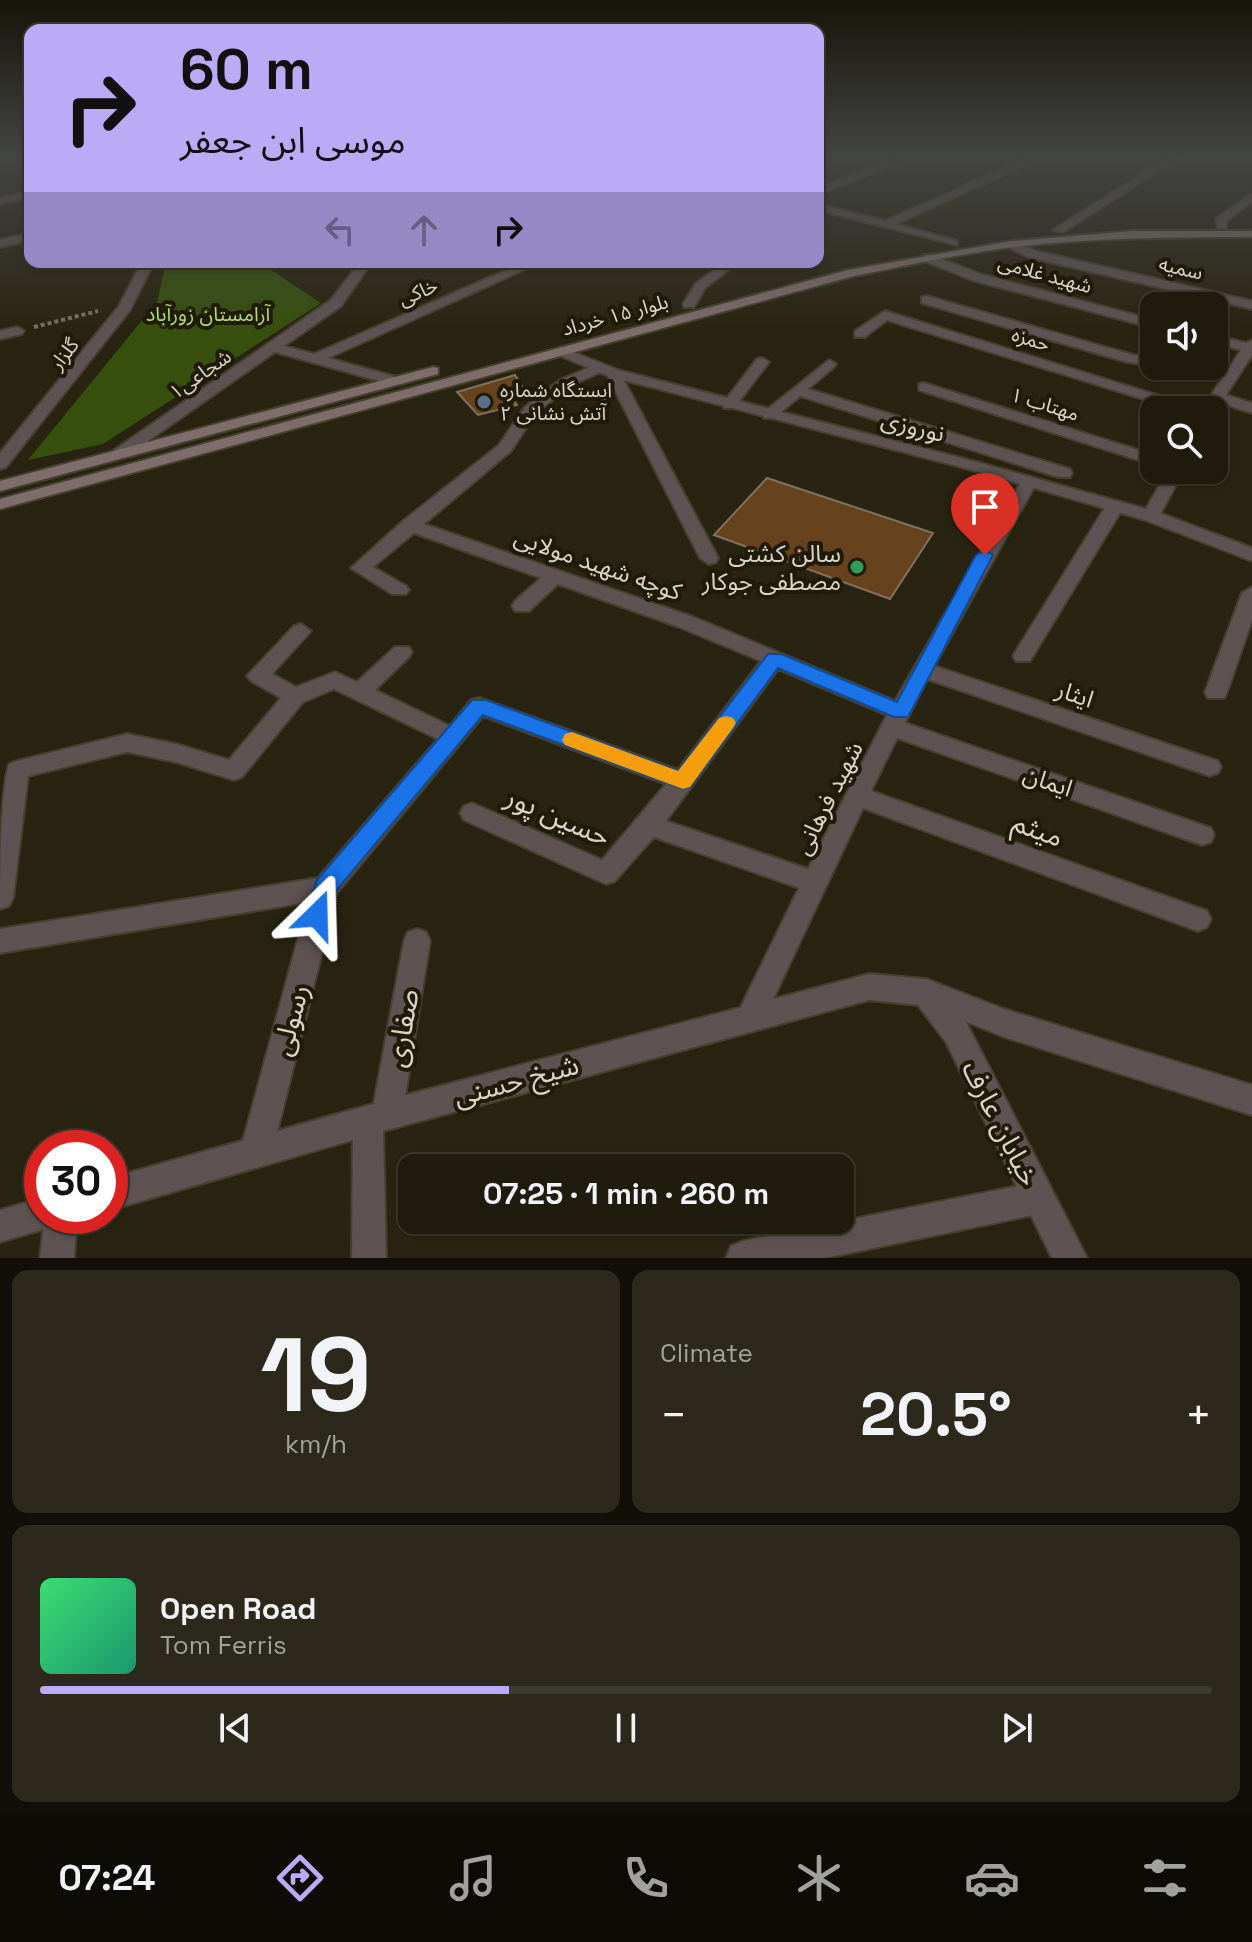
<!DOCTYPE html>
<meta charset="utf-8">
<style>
:root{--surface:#1f1b0d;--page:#2c281b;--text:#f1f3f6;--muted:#a1a19d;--line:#3c392e;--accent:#bbaaf6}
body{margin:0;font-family:"Space Grotesk","Noto Sans Arabic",sans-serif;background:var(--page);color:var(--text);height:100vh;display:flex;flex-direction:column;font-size:30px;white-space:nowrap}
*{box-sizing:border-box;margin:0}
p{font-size:26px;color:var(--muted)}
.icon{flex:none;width:44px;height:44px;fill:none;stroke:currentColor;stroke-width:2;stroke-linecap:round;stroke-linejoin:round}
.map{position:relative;height:1258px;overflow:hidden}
.details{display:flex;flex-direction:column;gap:12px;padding:12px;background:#110f07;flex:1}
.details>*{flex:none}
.guide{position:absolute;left:24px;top:24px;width:800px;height:244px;border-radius:16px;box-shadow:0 2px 6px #0004,0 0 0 2px var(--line);background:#bbaaf6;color:#111;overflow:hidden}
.fabs{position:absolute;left:1140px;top:292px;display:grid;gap:16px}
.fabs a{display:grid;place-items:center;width:88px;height:88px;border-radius:16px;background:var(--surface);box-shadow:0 2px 6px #0004,0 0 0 2px var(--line);font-size:40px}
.speed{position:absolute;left:24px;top:1130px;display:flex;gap:16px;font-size:40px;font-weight:700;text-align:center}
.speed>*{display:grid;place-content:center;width:104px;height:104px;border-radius:50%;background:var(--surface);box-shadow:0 2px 6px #0004,0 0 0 2px var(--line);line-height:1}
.speed .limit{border:12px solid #d22;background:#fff;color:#111}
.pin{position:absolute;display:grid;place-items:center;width:68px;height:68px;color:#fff;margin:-82px -34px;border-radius:50% 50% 50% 0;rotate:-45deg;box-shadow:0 0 8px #0007}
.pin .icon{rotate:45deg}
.me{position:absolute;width:88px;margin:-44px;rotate:22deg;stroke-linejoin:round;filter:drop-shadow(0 0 6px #0008)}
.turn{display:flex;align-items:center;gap:28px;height:168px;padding:0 24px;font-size:36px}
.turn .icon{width:104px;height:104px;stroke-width:2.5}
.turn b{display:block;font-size:56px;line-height:68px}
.lanes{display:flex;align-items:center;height:76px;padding:0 24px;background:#0003;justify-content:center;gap:40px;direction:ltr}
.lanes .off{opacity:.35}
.big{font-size:60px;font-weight:700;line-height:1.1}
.details .widget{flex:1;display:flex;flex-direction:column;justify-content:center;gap:12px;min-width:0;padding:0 28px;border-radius:16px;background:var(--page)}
.details .dial{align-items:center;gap:0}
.dial b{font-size:104px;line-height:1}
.song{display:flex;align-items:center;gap:24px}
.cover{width:96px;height:96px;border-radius:12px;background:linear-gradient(135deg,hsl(140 70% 55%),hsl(160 70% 35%))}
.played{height:8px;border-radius:4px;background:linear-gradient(90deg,var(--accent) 40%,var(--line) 40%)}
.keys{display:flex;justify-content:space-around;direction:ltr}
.heat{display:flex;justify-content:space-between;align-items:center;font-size:44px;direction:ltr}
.details .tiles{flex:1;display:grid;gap:12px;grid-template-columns:1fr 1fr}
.widget:last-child{grid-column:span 2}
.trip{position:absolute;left:398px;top:1154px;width:456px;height:80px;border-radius:16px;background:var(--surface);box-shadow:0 2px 6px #0004,0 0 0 2px var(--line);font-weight:700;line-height:80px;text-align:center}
.dock{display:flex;height:128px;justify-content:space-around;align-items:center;background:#0c0b05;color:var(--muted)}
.dock .icon{width:56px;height:56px}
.dock .selected{color:var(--accent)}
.dock b{font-size:36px;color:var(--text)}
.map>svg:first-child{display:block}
</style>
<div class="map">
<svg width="1252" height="1258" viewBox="0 0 1252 1258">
<rect width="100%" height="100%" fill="#292411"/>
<path fill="#37500e" d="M166,262H259L321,303L103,444L28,460L157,302Z"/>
<path fill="#66431d" stroke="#827161" stroke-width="2" d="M515,375L525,391L511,397L517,405L478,415L457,392Z
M767,478L933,533L890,599L714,535Z"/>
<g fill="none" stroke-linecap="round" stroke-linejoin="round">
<g stroke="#45402e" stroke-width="4">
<path id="minor" d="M900,156H914L818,195V188Z
M1031,156H1044L896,224L957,241V245L818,210V204L885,221Z
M1170,156H1182L1063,232L1053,230Z
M30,191V197L0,204V198Z
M1252,193V201L1226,222V228H1218L1216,219Z
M30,233V240L0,247V240Z
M1010,241L1036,251L1252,301V309L1028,257L1006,246L1004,244Z
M924,255H932L980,274L1154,320V328L972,280L924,261Z
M142,262H154L130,310L6,467L0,469V453L119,306Z
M379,262L367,269L341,306L284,346L314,354L525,262H541L328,358L400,378V384H390L275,352L125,457H113V451L331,300L359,263Z
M725,262H739L705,288L694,307H684L683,304L696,283Z
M927,296L1133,355H1139L1154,346V357L1142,364L1127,362L922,303V297Z
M885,311L1202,409L1241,350L1214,343V335L1246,343L1252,340V355L1226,395L1252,403V413L1221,403L1214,413V410H1179L887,320L865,337H855V331Z
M17,327L24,331L22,334L0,339V331Z
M762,358L769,362L734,408H724V402L757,359Z
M829,360L836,364L834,367L808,389L1070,469L1072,473L1070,477H1058L800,396L774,418H764V412Z
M600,363L607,367L605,370L570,386L536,413L511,451L424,524L693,617L895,701L1021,482L1023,478H1035L1037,482L934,666L1218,761L1221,767L1218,773L1210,776L927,679L905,723L1211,828L1214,835L1211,842L1202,845L897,738L871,791L1207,911L1211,919L1207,927L1198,931L863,808L760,1027L750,1031L740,1027L736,1017L799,888L654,837L615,881L606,884L464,820L460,813L464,806L472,803L602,860L666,784L483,716L337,893L272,1152L267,1163L256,1168L245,1163L240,1152L308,902L0,953V929L318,878L438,739L334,689L303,702L242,777L234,780L176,762L127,752L28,776L13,898L9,906L0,909C0,873 0,794 9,764L17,761L127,734L176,744L229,760L281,698L251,681L247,676L294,626L301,624L311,631L272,674L296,687L335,672L357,682L395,647H409L412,652L409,657L375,690L450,726L471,700L479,698L678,770L761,661L679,627L558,584L529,611H515L512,606L515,601L541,578L414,533L373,567L406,586L409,590L406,594H392L351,568L403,521L499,445L525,407L560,380ZM778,669L887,715L808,869L666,821Z
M613,369L620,373L718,558L716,562L709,564L700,558L606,373Z
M924,383L1154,455V465L919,390V384Z
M1168,470H1184L1157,520H1145L1142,516Z
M1115,501L1124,506L1030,661H1016L1013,656L1016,651L1106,506Z
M1252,587V620L1227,692L1224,698H1208L1205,692L1242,593Z
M417,929L426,932L430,941L402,1115L398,1126L383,1129L386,1258H352L353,1121L357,1110L368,1106L373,1108L404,941L408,932Z
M926,979L1004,1009L1252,1085V1115L1004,1037L916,1001L912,992L916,983Z
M1038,1182L1049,1187L1054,1198L1049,1209L1038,1214L825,1258H726L731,1246L743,1241Z
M45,1216H77L74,1258H40Z"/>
</g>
<g stroke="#45402e" stroke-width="4">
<path id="tertiary" d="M561,347L618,370L973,461L1157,512L1252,548V561L1145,520L961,467L608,376L556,354L554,351Z
M869,974L926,979L936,983L966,1022L1087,1258H1052L946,1042L918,1005L869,1000L387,1130L110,1210V1178L387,1100Z
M42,1198V1216H58L54,1226L0,1242V1210Z"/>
</g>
<g stroke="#45402e" stroke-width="4">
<path id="secondary" d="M1132,231H1252V237C1172,237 1092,238 1013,247C958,254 904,266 850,277L0,509V499L848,270L1012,241Z
M433,367L438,368V374L0,491V481Z"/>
</g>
<path stroke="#767262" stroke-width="4" stroke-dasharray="4 3" stroke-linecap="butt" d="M34,327L98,311"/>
<use href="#minor" fill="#5e5352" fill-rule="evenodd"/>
<use href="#tertiary" fill="#5e5352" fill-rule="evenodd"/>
<use href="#secondary" fill="#7e6d6b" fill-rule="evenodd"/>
</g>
<linearGradient id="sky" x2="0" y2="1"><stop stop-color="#171409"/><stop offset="0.47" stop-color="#434543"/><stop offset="1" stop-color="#434543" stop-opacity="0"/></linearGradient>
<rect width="1252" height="332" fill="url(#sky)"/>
<path fill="#1a73e8" stroke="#114b97" stroke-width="2" d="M985,550L993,555L908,717H894L778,668L690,787L683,789L483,715L335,892L326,923L317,926L309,923L305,915L317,880L472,700H486L678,771L768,654H781L897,702L976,555Z"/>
<path fill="#f59e0b" d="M726,716L733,718L736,723L733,728L690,787L683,789L565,745L562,740L565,734L572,732L678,771L719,718Z"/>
<circle fill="#5c6f8a" stroke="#201a08" stroke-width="3" cx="484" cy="402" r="8"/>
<circle fill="#2e9e5b" stroke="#201a08" stroke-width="3" cx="857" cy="567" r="8"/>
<g text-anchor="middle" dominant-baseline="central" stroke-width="8" stroke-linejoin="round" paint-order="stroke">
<g font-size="20" fill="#d7d4c8" stroke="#201a08">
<text transform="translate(1181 268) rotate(13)">سمیه</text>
<text transform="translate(1045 274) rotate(15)">شهید غلامی</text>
<text transform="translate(418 292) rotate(-23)">خاکی</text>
<text transform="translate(615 315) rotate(-15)">بلوار ۱۵ خرداد</text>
<text transform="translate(1031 339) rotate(17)">حمزه</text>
<text transform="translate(64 354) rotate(-52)">گلزار</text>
<text transform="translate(200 374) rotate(-35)">شجاعی۱</text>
<text transform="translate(1045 404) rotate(17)">مهتاب ۱</text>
</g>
<g font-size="20" fill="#acdd6e" stroke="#201a08">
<text x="208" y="314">آرامستان زورآباد</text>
</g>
<g font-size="20" fill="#d7d4c8" stroke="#201a08" text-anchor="start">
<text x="500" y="390">ایستگاه شماره<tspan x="500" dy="23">۲ آتش نشانی</tspan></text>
</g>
<g font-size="24" fill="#d7d4c8" stroke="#201a08">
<text transform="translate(913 426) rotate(14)">نوروزی</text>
<text transform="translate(598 564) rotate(19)">کوچه شهید مولایی</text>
<text transform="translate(1075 694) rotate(19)">ایثار</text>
<text transform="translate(1048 781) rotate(19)">ایمان</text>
<text transform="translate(828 798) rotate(-63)">شهید فرهانی</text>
</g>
<g font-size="24" fill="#d7d4c8" stroke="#201a08" text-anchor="end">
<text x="841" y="553">سالن کشتی<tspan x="841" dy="28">مصطفی جوکار</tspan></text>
</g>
<g font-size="28" fill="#d7d4c8" stroke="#201a08">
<text transform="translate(558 816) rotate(23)">حسین پور</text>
<text transform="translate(1038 829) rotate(20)">میثم</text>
<text transform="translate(290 1020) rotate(-75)">رسولی</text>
<text transform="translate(402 1028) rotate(-80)">صفاری</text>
<text transform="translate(516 1080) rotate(-15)">شیخ حسنی</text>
<text transform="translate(1001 1123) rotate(63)">خیابان عارف</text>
</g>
</g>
</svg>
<div class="fabs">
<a><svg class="icon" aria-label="sound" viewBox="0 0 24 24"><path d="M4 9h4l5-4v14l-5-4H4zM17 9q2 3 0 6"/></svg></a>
<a><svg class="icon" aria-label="search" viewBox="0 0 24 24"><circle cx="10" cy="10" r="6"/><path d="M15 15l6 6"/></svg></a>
</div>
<div class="speed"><div class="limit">30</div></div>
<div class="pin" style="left:985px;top:555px;background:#d93025"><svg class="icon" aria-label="arrive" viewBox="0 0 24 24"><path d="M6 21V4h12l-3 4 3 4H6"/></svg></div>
<svg class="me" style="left:317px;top:915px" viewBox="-20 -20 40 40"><path d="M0-17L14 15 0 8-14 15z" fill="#1a73e8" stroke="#fff" stroke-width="4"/></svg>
<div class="trip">07:25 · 1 min · 260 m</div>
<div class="guide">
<div class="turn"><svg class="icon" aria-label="right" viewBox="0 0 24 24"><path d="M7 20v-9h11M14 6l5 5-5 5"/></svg><div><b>60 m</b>موسی ابن جعفر</div></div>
<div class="lanes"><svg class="icon off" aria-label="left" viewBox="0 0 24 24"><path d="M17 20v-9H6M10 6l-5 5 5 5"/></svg><svg class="icon off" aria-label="ahead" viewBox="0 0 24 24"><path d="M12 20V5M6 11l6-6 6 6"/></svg><svg class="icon" aria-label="right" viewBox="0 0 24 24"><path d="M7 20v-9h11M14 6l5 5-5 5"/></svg></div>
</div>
</div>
<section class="details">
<div class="tiles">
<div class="widget dial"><b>19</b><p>km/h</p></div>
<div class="widget"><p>Climate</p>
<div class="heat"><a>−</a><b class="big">20.5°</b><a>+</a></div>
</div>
<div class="widget">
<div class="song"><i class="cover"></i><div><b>Open Road</b><p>Tom Ferris</p></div></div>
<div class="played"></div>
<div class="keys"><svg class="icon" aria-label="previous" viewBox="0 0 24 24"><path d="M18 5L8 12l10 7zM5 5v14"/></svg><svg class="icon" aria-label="pause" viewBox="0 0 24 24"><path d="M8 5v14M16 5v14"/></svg><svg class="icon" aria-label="next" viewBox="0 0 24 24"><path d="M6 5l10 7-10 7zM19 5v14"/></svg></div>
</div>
</div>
</section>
<nav class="dock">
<b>07:24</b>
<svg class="icon selected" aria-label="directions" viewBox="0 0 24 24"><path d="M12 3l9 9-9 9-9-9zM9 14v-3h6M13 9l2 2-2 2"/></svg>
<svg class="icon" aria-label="music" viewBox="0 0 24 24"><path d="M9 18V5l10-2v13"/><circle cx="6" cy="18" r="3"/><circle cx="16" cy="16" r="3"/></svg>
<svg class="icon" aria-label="phone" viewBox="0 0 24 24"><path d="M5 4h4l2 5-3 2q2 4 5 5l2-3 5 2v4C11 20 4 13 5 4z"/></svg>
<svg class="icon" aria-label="climate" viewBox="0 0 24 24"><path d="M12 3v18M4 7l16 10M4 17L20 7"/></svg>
<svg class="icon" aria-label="car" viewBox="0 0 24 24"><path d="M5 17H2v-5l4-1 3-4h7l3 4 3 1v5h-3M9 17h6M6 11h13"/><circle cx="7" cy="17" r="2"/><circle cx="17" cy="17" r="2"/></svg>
<svg class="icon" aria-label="filters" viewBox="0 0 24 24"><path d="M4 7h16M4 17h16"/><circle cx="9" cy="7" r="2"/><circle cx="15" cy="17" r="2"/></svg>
</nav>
